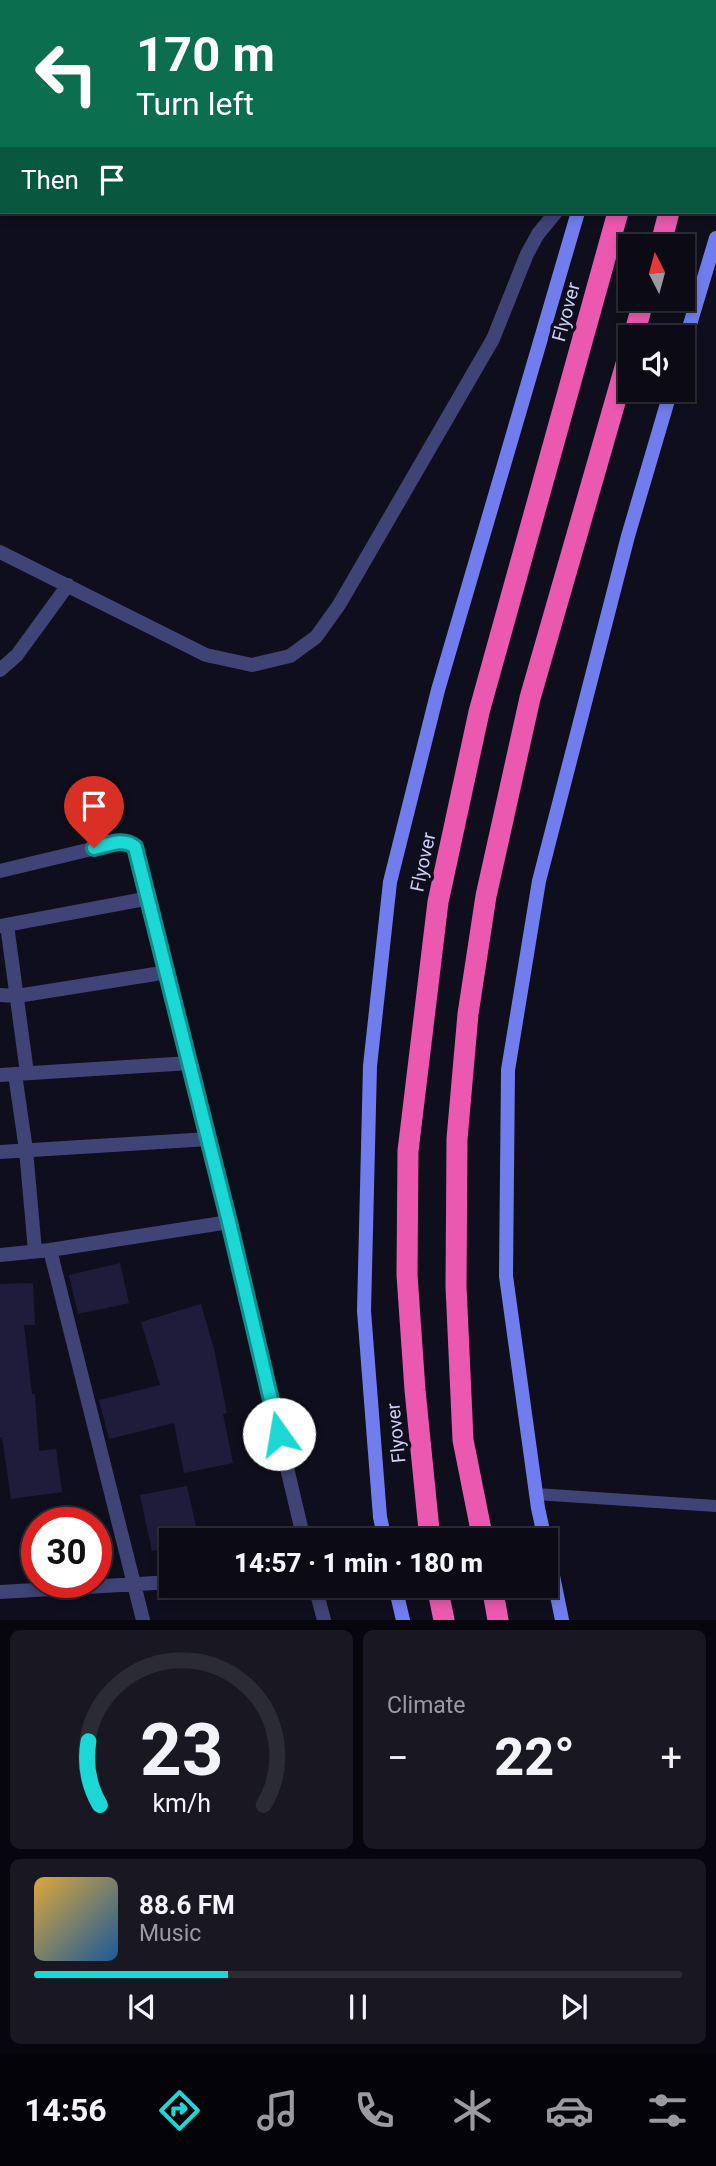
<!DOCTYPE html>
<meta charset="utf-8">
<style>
:root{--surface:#0b0a15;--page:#191822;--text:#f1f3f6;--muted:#9a9aa0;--line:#2b2b34;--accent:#1cd8d5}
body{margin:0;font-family:Roboto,sans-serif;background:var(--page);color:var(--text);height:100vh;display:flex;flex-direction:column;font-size:26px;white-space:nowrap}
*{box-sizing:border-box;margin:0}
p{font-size:23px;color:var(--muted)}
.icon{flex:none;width:38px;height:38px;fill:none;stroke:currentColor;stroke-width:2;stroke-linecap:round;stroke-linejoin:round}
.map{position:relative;height:1620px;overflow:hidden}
.panel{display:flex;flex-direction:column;gap:10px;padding:10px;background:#06060c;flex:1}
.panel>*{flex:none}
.top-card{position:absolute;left:0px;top:0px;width:718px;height:214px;box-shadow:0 4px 10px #0003,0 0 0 2px var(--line);background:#0b6e4f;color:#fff;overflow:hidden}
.needle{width:46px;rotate:354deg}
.buttons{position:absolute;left:618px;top:234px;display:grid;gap:14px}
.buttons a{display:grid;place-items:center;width:77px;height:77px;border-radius:0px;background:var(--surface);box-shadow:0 4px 10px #0003,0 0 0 2px var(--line);font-size:35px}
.speed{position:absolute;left:21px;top:1507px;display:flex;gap:14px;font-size:35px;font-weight:700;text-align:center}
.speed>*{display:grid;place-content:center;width:91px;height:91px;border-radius:50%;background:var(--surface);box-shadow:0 4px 10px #0003,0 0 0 2px var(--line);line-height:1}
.speed .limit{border:10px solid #d22;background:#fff;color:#111}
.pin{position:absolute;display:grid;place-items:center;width:60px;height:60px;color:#fff;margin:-72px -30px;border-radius:50% 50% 50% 0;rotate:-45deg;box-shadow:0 0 7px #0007}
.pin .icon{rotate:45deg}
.me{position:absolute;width:77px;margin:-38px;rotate:347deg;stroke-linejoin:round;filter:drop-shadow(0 0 5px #0008)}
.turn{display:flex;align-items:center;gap:24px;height:147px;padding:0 21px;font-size:32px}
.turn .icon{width:91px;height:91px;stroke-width:2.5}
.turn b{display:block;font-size:49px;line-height:60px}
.then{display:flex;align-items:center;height:66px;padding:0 21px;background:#0003;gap:14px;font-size:26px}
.big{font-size:52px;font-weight:800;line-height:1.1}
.panel .card{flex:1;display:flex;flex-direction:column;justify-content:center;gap:10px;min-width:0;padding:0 24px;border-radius:10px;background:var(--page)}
.panel .dial{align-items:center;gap:0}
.dial svg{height:182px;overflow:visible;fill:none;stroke:var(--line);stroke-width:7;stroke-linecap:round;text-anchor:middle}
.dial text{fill:var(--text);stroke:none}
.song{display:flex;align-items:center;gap:21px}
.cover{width:84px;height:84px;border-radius:10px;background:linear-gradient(135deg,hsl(40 70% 55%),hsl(210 70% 35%))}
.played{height:7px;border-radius:4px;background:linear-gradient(90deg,var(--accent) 30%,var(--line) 30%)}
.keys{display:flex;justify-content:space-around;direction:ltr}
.heat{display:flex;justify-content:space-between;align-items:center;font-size:38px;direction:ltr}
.panel .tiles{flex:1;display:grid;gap:10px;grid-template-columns:1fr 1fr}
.card:last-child{grid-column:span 2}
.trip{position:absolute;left:159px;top:1528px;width:399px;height:70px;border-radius:0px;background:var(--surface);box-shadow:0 4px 10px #0003,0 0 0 2px var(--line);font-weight:800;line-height:70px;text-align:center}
.dock{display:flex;height:112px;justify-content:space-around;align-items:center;background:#040408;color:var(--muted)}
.dock .icon{width:49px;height:49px}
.dock .on{color:var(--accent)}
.dock b{font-size:32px;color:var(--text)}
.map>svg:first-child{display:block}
</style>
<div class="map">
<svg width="716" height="1620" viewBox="0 0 716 1620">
<rect width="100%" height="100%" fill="#0f0e1c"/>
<path fill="#1f1c3b" d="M120,1263L129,1303L78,1314L69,1275Z
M33,1283L35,1325H24L32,1394H35L39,1451L56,1449L62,1492L11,1499L2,1437H0V1284Z
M201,1304L214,1349L227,1413L223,1414L233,1463L184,1473L174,1423L109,1439L99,1400L160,1385L141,1322Z
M187,1486L199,1540H172V1547L152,1551L140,1495Z"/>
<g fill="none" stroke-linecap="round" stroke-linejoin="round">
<path stroke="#3f4375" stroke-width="12" d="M536,1494L716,1506"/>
<path stroke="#3f4375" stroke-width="14" d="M0,552L206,655L252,665L290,656L316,637L339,605L493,339L527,254L538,234L556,212
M0,670L17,655L68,585
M0,871L121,842H129L135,847L229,1222
M7,925L27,1073
M0,926L150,898
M0,995L17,996L168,972
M15,1074L26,1150L35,1251
M0,1075L190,1063
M0,1152L209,1139
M50,1250L143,1620
M0,1255L50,1250L229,1222L304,1540
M315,1586L324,1620
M0,1592L172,1582"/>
<path stroke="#727ded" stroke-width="14" d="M633,2V0
M682,351L716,238
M385,1540L380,1517L364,1311L370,1066L390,882L438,690L578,212
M545,1540L538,1508L506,1276L508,1070L539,881L628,536L671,390
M546,1542L562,1620
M395,1586L403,1620"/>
<path stroke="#ea59af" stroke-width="21" d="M679,2V0
M716,41V40
M660,247L669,212
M633,338L644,299
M430,1540L415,1390L407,1275L408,1151L438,902L479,712L618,212
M483,1540L463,1440L456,1286L457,1139L468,1014L486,896L530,698L630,350
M437,1586L444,1620
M492,1586L498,1620"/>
</g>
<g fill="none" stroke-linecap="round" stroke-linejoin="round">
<g stroke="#128c8a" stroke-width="18">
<path id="route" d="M94,848C108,845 123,837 135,847L229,1222L279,1434"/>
</g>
<use href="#route" stroke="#1cd8d5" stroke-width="12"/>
</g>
<g text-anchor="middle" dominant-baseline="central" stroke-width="7" stroke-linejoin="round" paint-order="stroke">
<g font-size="19" fill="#cfcff9" stroke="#0f0e1c">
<text transform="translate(566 312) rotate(-75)">Flyover</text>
<text transform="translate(423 862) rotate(-78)">Flyover</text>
<text transform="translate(396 1433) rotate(-96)">Flyover</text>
</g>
</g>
</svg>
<div class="buttons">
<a><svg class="needle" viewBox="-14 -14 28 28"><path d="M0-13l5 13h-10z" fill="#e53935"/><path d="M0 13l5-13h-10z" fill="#9a9aa0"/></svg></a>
<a><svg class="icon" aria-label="sound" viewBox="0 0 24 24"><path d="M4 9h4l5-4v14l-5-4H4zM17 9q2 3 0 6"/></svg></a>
</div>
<div class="speed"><div class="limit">30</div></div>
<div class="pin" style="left:94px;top:848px;background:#d93025"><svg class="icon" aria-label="arrive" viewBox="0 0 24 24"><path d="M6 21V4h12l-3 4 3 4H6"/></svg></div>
<svg class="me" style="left:279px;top:1434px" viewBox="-20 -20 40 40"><circle r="19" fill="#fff"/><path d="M0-13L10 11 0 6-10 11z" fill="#1cd8d5"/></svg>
<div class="trip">14:57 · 1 min · 180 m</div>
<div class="top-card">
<div class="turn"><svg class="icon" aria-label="left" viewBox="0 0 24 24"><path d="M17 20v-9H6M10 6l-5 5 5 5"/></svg><div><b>170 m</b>Turn left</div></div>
<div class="then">Then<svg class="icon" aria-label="arrive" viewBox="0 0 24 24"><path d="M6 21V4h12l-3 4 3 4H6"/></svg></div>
</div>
</div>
<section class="panel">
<div class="tiles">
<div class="card dial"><svg viewBox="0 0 100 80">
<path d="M14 69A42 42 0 1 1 86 69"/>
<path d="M14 69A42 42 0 0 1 9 41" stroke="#1cd8d5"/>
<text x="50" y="56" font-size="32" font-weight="700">23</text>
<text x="50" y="72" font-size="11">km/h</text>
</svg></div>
<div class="card"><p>Climate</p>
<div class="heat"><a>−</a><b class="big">22°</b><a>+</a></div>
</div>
<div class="card">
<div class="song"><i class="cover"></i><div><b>88.6 FM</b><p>Music</p></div></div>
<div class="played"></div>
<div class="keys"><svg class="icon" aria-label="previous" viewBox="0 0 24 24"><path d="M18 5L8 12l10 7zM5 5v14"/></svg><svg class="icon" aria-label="pause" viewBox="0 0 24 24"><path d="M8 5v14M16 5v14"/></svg><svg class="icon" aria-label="next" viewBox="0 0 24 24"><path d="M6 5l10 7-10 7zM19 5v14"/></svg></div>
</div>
</div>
</section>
<nav class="dock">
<b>14:56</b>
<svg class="icon on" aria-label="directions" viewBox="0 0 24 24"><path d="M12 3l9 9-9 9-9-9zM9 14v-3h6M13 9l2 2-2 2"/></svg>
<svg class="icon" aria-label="music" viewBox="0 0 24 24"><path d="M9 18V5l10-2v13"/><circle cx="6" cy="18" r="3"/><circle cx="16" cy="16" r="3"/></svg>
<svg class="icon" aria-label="phone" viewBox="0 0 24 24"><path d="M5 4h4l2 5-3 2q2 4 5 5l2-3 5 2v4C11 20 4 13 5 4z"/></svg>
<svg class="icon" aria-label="climate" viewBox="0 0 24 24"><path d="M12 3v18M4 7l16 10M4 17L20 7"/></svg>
<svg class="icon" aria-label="car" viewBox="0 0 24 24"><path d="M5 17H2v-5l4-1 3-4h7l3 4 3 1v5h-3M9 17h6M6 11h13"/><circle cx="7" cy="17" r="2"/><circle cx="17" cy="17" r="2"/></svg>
<svg class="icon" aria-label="filters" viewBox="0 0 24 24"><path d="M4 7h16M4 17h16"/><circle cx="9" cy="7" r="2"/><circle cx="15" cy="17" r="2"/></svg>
</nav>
